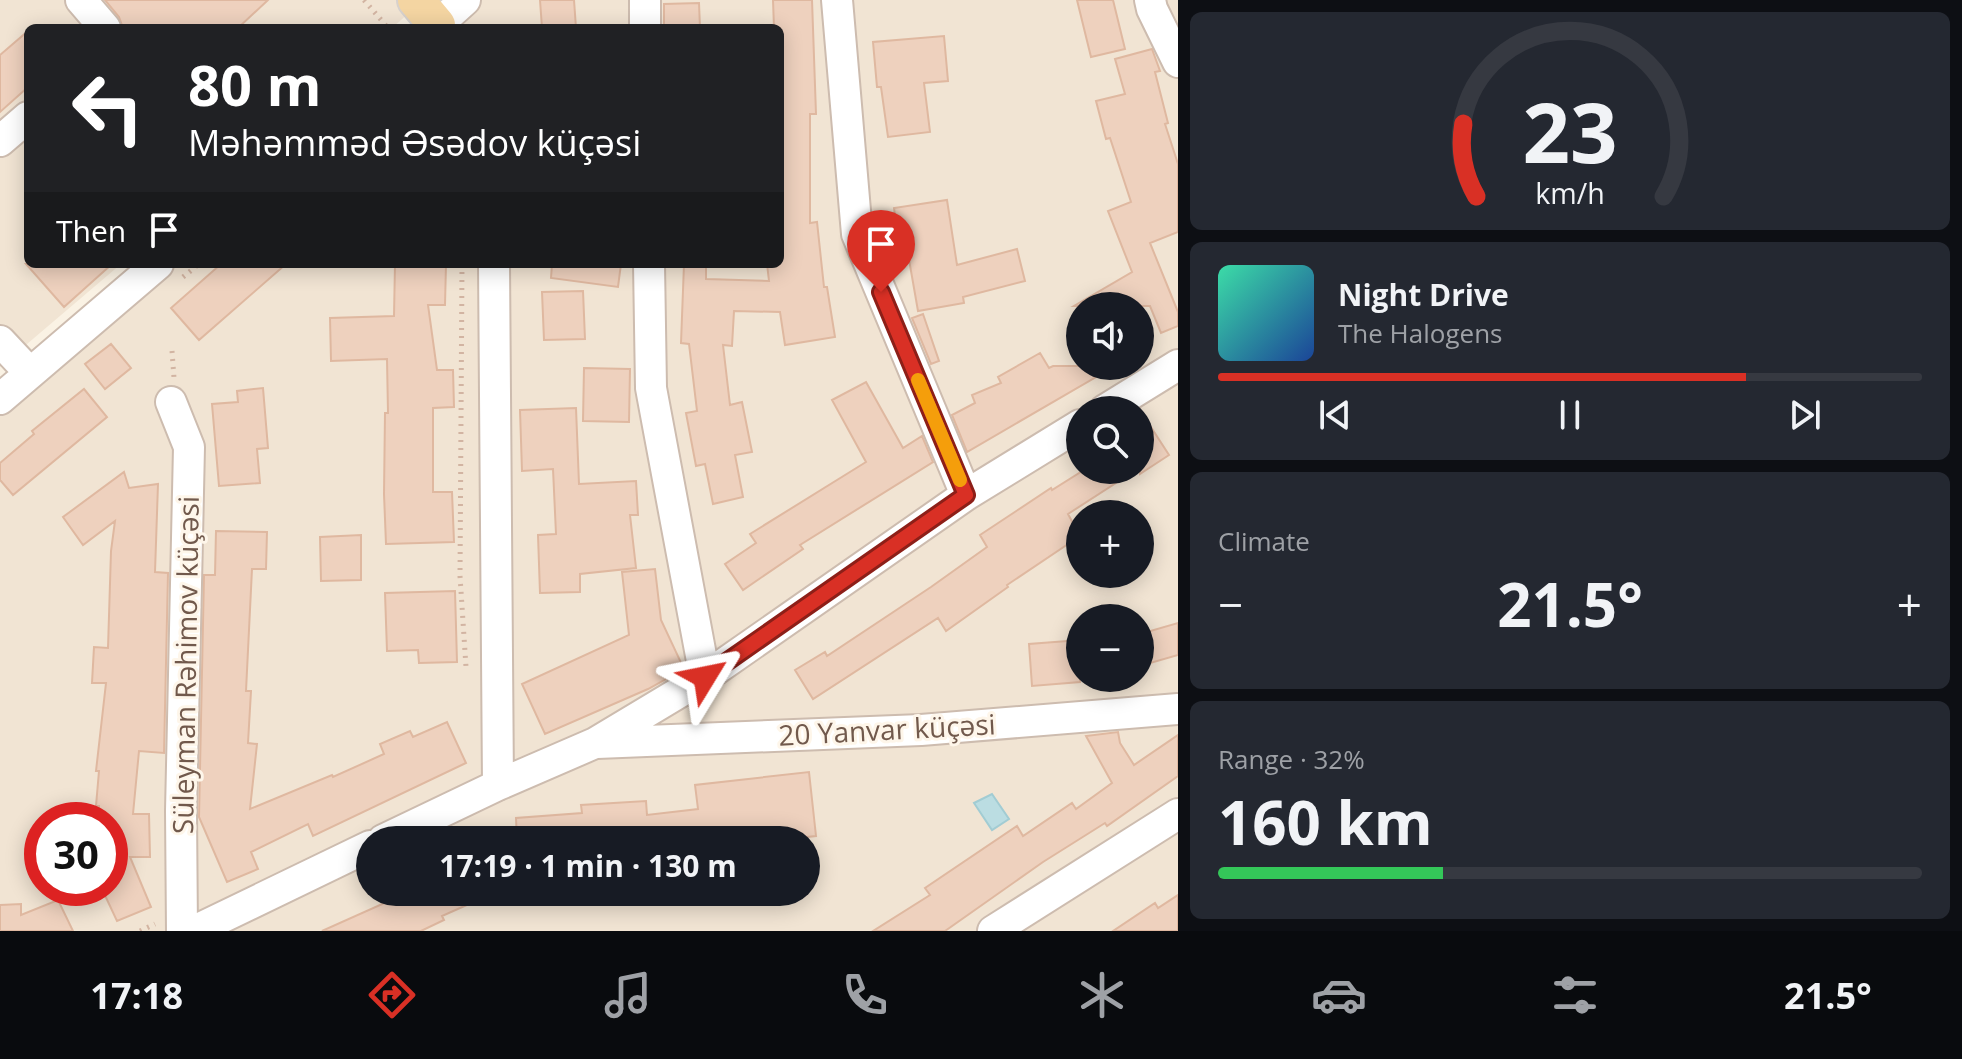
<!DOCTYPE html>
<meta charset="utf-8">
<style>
:root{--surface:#171b24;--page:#242831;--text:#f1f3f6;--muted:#9ea1a6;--line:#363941;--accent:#d93025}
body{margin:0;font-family:"Open Sans",sans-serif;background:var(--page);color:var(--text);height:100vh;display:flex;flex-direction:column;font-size:30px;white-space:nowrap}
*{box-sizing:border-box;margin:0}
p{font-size:26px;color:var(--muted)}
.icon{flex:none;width:44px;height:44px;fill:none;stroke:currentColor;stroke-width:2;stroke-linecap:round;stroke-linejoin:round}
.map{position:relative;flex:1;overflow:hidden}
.drawer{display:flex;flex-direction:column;gap:12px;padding:12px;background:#0d0f14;width:784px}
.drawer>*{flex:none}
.guide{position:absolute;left:24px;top:24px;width:760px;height:244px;border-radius:12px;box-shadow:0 4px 20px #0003;background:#202124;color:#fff;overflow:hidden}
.tools{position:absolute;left:1066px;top:292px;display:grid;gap:16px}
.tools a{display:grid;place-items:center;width:88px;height:88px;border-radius:50%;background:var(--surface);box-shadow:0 4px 20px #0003;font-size:40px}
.speed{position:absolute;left:24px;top:802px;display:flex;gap:16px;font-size:40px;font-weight:700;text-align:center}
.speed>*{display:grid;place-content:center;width:104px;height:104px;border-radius:50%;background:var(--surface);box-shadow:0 4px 20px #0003;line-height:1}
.speed .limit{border:12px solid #d22;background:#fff;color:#111}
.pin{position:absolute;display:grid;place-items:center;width:68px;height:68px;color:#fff;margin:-82px -34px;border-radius:50% 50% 50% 0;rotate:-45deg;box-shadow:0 0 8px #0007}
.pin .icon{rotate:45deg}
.me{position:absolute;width:88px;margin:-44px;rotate:55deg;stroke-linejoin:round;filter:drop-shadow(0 0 6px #0008)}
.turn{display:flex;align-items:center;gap:28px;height:168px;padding:0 32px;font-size:36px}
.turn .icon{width:104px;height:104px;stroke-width:2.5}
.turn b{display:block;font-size:56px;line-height:68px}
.then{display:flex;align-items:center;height:76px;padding:0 32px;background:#0003;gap:16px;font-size:30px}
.big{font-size:60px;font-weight:700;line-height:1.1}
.drawer .card{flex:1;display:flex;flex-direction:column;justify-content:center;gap:12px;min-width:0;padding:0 28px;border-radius:12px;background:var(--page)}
.drawer .dial{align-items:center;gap:0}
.dial svg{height:208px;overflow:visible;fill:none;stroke:var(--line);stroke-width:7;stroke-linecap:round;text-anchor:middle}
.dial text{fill:var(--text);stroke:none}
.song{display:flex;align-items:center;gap:24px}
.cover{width:96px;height:96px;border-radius:12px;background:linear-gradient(135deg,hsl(160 70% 55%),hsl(220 70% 35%))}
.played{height:8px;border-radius:4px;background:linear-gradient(90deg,var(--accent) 75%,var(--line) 75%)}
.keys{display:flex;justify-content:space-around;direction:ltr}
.heat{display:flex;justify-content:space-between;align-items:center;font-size:44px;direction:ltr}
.charge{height:12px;border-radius:6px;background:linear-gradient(90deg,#34c759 32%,var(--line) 0)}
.trip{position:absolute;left:356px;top:826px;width:464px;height:80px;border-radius:40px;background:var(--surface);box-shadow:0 4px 20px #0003;font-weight:700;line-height:80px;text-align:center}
.menu{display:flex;height:128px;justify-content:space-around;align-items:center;background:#090b0e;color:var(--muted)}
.menu .icon{width:56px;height:56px}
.menu .selected{color:var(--accent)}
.menu b{font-size:36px;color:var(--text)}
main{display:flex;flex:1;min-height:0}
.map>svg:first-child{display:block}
</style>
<main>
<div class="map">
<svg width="1178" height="931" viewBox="0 0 1178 931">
<rect width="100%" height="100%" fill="#faf2e4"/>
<path fill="#f1e4d3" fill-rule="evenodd" d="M0,0H416L419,4L392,28H28V264H121L0,367Z
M465,0H1178V931H0V398L158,264H780V28H434ZM1080,306H1140V366H1080ZM1080,410H1140V470H1080ZM1080,514H1140V574H1080ZM1080,618H1140V678H1080ZM42,820H110V888H42ZM370,840H806V892H370Z"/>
<path fill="#bbdde2" stroke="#a2ccd3" stroke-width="2" d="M992,794L1009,819L992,830L974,803Z"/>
<path fill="#eed1be" stroke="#dfb8a0" stroke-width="2" d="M105,0H268L238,28H123L119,17Z
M540,0H574L576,28H542Z
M773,0H812L816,114H810V223L817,222L824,287H827L835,337L785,345L780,312L734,311L732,346L723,345L730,405L742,402L752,452L735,455L743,497L713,504L705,464L696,466L686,413L697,411L689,344L681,343L684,264H706V279L769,281L767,264H780V28H774Z
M1077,0H1113L1125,49L1091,57Z
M699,3L700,28H664V4Z
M28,31V87L0,112V55Z
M944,36L948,81L924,83L930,132L888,137L881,87H877L873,42Z
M1152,49L1160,71L1155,72L1168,123L1165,124L1178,164V232L1150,243L1178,312V326L1161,333L1150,306H1074L1132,272L1108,211L1131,202L1110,138L1106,139L1096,101L1125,94L1115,59Z
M947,200L957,265L1017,249L1025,281L963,297L964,303L918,311L907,248L900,249L894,208Z
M26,264H112L64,307Z
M221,264H286L199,340L171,308Z
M395,264H446L445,305H428L437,370H453L454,407L433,408V492H452L454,542L386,544L384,494L385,413H388L387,359L331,361L330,318L394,316Z
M552,264H621L618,287L551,278Z
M583,291L585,339L544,340L542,292Z
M923,314L939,361L931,364L912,318Z
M111,344L131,368L105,389L85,364Z
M1040,353L1049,368L1053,366H1115L967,452L952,415L975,403L972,395L1001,383L998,377Z
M584,368L630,369L629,422L583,421Z
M866,382L903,448L922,436L933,462L800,545L803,549L743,590L725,564L756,543L750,534L866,462L832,400Z
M263,388L268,448L257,449L260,483L219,486L212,404L238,402L237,391Z
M84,389L107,417L13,495L0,480V463L34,434L32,431Z
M576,408L579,484L636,481L638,515H630L636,568L580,574V592L540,593L538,535L556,534L553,469L522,471L520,410Z
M1140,410L1169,455L1140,474Z
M1084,470H1136L1068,514L1080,536L1007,585L1008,587L946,631L938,618L813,699L795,670L825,652L827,656L931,587L987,547L980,535L1051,488L1052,490Z
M124,472L129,488L158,484L155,572L168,573L164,753L139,751L133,814H149L150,857H130L151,907L117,921L102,889L110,888V820H99V806H96L99,771H96L106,683H92L94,647L108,648L111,551L115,521L83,545L63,517Z
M216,531L267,532L266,569H252L246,691H251L248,743L257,744L250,809L332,775L333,777L384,754L380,744L410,731L413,737L447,722L466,763L313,836L308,824L251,852L258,869L227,882L199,817L204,575H215Z
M361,535V580L321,581L320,537Z
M655,569L661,620L684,669L648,689L545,734L522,684L629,635L622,572Z
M455,591L457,662L419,663L418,650L387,651L385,593Z
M1178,623V655L1140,666V634Z
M1080,640V682L1032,686L1029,644Z
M1118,732L1120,743L1134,765L1178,735V776L1107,826L1105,823L1043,862L945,931H873L930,895L925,888L1017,826L1023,836L1072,803L1076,809L1112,783L1086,736Z
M809,772L816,836L777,840H517L516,818L582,813L581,805L646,801L647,815L698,809L695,785Z
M409,892H496L442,916L444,920L421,931H322Z
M1178,895V931H1113L1155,903L1158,908Z
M58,900L73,931H0V905L21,904V915Z"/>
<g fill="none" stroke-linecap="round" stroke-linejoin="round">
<g stroke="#cdbcaf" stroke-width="34">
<path id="minor" d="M81,0L105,28
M645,0V28
M837,0L857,234L966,495
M1150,0L1152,9L1178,62
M434,28L465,0
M0,141L28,117
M494,264L498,785
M649,264L651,388L705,677
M0,341L30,373
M0,399L158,264
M171,402L189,447L181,811L182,931
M1105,410L1178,365
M597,743L921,730L1178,709
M383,840L498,785L595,743L705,677L966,495L1080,425
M194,931L370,846
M993,931L1178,814"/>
</g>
<g stroke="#d7d1cd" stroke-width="40">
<path id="major" d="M416,0L437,25"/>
</g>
<path stroke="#d2b4a2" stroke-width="5" stroke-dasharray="2 6" stroke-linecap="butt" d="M364,0L388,28
M462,264L460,576L466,667
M183,277L199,264
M172,351L174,378
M140,931L155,924"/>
<use href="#minor" stroke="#fff" stroke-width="30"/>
<use href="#major" stroke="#f4d5a2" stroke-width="36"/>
</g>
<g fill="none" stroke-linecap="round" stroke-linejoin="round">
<g stroke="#8d1f18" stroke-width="20">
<path id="route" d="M705,677L966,495L881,292"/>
</g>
<use href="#route" stroke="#d93025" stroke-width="14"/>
<path stroke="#f59e0b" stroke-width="14" d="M918,380L960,480"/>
</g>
<g text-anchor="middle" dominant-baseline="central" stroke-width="6" stroke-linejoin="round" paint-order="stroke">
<g font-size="28" fill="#71594c" stroke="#fef6ea">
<text transform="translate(185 665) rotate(-89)">Süleyman Rəhimov küçəsi</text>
<text transform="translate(887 729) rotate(-3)">20 Yanvar küçəsi</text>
</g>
</g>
</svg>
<div class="tools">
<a><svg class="icon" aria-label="sound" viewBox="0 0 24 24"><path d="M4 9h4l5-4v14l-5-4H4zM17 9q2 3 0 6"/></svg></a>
<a><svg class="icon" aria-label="search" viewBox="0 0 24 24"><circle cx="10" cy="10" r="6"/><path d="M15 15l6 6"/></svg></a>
<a>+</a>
<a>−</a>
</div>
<div class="speed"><div class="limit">30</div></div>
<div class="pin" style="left:881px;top:292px;background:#d93025"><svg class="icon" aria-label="arrive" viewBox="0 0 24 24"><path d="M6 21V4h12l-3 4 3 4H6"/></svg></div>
<svg class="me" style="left:705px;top:677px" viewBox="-20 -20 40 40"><path d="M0-17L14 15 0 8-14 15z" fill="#d93025" stroke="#fff" stroke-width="4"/></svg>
<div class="trip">17:19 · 1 min · 130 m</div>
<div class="guide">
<div class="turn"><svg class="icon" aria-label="left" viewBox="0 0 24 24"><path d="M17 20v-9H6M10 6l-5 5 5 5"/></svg><div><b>80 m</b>Məhəmməd Əsədov küçəsi</div></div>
<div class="then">Then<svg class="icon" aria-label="arrive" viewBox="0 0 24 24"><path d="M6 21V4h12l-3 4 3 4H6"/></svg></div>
</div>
</div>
<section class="drawer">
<div class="card dial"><svg viewBox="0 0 100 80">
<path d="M14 69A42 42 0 1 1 86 69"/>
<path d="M14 69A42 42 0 0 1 9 41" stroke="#d93025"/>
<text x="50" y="56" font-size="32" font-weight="700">23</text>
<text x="50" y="72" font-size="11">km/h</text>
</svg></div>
<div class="card">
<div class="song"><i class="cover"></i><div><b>Night Drive</b><p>The Halogens</p></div></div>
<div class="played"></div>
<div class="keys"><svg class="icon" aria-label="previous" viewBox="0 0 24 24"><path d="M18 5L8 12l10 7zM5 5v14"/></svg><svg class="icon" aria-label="pause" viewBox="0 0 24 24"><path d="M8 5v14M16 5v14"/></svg><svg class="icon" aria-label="next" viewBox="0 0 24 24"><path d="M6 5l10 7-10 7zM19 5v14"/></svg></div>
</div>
<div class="card"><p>Climate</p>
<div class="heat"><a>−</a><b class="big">21.5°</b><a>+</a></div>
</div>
<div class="card"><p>Range · 32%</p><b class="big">160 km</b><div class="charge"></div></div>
</section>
</main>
<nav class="menu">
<b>17:18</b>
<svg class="icon selected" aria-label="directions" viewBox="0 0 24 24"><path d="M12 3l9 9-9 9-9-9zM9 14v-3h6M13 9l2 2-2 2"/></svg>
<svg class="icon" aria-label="music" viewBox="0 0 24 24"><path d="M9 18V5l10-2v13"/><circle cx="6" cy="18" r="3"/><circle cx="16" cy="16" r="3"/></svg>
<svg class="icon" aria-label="phone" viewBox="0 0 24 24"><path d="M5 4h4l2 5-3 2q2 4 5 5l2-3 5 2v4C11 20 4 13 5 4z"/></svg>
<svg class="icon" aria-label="climate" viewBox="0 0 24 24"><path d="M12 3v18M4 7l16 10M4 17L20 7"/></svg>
<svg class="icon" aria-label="car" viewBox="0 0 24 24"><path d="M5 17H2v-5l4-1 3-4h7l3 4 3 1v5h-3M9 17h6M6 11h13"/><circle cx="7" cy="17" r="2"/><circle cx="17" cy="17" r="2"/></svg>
<svg class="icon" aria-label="filters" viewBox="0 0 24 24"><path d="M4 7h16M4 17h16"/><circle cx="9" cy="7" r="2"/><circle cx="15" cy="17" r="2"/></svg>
<b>21.5°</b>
</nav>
